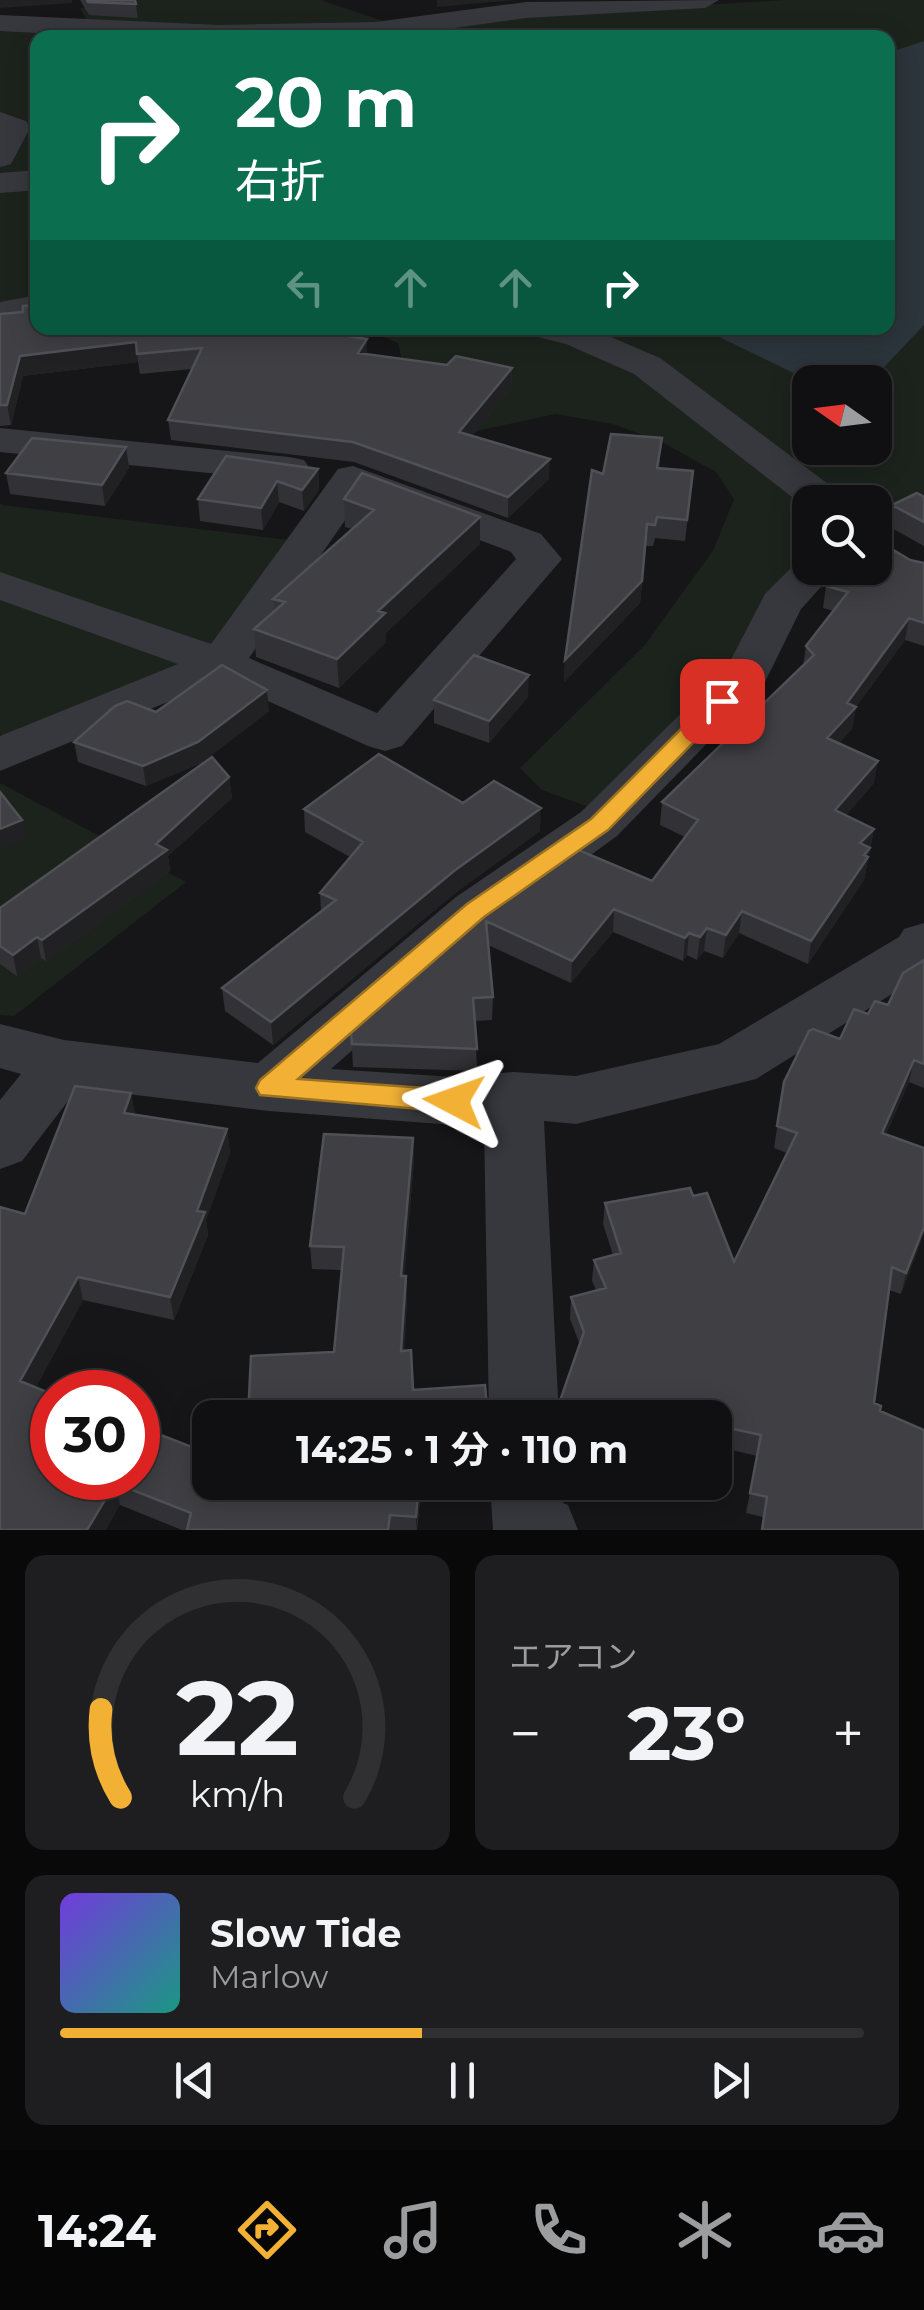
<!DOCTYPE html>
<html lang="ja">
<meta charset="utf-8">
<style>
:root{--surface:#101012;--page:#1e1e20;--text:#f1f3f6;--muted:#9c9d9f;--line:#303032;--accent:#f2b134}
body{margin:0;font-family:Montserrat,"Noto Sans JP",sans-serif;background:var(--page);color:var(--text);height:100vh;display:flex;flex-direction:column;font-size:38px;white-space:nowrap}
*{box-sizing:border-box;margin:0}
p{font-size:32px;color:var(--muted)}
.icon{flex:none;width:55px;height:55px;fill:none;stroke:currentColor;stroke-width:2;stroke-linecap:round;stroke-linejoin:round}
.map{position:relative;height:1530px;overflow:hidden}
.sheet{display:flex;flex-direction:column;gap:25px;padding:25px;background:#09090a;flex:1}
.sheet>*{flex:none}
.top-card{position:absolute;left:30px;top:30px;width:865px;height:305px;border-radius:20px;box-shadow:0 5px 25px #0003,0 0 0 2px var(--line);background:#0b6e4f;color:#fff;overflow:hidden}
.needle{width:65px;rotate:284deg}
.fabs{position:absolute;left:792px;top:365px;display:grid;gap:20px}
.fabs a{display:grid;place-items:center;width:100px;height:100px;border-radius:20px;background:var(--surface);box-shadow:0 5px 25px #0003,0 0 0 2px var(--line);font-size:50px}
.speed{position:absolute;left:30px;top:1370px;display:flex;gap:20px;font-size:50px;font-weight:700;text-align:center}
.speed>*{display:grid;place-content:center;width:130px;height:130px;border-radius:50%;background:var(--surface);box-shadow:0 5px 25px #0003,0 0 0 2px var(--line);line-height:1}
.speed .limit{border:15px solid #d22;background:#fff;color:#111}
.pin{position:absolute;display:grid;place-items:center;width:85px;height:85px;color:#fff;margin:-42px;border-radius:20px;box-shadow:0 5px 15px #0006}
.me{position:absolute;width:110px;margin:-55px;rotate:274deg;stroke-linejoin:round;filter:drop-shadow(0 0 8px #0008)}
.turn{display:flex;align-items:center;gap:35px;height:210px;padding:0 40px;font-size:45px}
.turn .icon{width:130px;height:130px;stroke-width:2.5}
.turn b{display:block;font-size:70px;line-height:85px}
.lanes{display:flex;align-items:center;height:95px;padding:0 40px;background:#0003;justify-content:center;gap:50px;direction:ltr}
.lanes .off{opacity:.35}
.big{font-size:75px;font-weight:700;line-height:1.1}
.sheet .card{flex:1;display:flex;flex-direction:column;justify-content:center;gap:15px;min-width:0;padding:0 35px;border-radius:20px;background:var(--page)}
.sheet .dial{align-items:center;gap:0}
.dial svg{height:260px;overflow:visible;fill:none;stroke:var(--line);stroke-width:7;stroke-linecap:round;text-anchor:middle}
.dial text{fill:var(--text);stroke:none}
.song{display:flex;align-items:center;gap:30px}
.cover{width:120px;height:120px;border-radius:15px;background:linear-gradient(135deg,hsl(260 70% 55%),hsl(170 70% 35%))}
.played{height:10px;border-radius:5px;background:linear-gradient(90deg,var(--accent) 45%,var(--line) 45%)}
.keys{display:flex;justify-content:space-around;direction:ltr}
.heat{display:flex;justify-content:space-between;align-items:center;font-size:55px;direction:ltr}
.sheet .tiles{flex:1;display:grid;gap:25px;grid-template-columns:1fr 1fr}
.card:last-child{grid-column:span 2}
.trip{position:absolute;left:192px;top:1400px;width:540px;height:100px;border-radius:20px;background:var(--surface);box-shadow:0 5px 25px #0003,0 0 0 2px var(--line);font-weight:700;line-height:100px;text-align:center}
.tab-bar{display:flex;height:160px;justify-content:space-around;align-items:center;background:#060607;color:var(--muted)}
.tab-bar .icon{width:70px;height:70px}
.tab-bar .current{color:var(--accent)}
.tab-bar b{font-size:45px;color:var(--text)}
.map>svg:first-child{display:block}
</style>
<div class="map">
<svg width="924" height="1530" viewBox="0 0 924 1530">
<rect width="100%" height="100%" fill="#161618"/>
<path fill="#1c231d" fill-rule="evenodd" d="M103,0H320L389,23L226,28L86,19L80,9Z
M785,0H924V497L875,516V502H844L751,430L572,328H888V38H38L37,297L0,303V32L4,28L103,34L505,17ZM810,382H875V448H810Z
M361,328C407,328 479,321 521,328C635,348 724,435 813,502H810V560L736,669L594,809L542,790L520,768L645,645L714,549L734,499L716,472L662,442L613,424L555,414L468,433L404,370L398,343Z
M0,503L2,505L296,541L219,648L0,580Z
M0,591L201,662L9,741L0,734Z
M0,783L186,882L14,1016L0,1015Z"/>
<path fill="#2c353c" d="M924,41V325L870,382H812L701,328H888V53Z"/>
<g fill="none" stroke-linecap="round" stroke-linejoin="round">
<path fill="#37383d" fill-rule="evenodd" d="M719,0L705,8L526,18L382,38H133L0,31V15L219,25L375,22L526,2Z
M0,112L26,121L30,128L11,164L0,167Z
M38,170V190L0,193V173Z
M38,295V317L0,324V302Z
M529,328H590L660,358L840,493L846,502H810V511L634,374L566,344L534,336Z
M0,428L289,457L304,460L310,469L304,478L289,481L0,452Z
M353,466L541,534L562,559L402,746L385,751L368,746L221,680L0,771V736L178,664L0,600V572L211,644L338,469ZM362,496L511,552L516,559L377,713L249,658Z
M810,556V568H838L801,609L763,686L617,836L494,925L331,1069L454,1077L513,1072L576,1076L719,1044L899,937L904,929L924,923V974L756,1079L576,1124L544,1121L559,1418H489L484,1122L454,1125L269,1111L78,1088L22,1161L0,1169V1100L21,1074L0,1068V1024L64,1040L258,1063L456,897L581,812L726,669L765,594L800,559Z
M490,1482H562L563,1503L568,1505L578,1530H493Z"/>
</g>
<path fill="#323236" d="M80,0H135L138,18L89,15Z
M0,314L360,328V338L367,354L447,365L512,368L511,388L472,436L549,479L508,518L354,462L171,440L168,420L192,369L140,374L138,362L23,376L11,425L0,426Z
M662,438L659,468L691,492L685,541L655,538L653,546H646L640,603L564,682L565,660L603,474Z
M126,447L129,468L105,506L10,494L6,473Z
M318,469L319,490L304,511L279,502L263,530L200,521L198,499Z
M924,497V546L888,526L892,505Z
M344,499L480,544L386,633V642L339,688L256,657L254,629L274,611L273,599L352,529L345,527Z
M877,540L910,560L924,563V646L905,640L856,707L852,729L839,743L874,783L846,815L874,829L864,880L808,964L739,933L723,958L704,951L697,960L687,955L683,961L613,932L571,983L488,945L493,997L492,1020L475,1021L477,1071L353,1067L351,1032L497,905L652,881L685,837L660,825L662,802L803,666L806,646L834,611L823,608L826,586Z
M528,697L489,743L434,723V700Z
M269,711L201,763L146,786L78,762L74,742L156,712Z
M229,777L232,798L168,856L170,871L46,961L41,958L17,976L0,964V908Z
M463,803L540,831L454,894L273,1045L225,1011L222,988L321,911L320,893L350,857L305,832L304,809Z
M924,960V1088L909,1082L886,1134L924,1233L901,1294L889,1290L874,1403L880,1411L924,1530H761L763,1517L746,1513L757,1456L715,1446V1418H554L580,1345L570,1319L571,1297L596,1290L592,1281L594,1260L613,1255L603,1224L605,1203L693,1196L734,1262L787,1153L774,1148L784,1082L840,1039L868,1014L888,1005Z
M131,1093L135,1115L227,1129L230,1153L206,1220L208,1235L174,1320L83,1300L36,1387L210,1482H422L417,1530H182L120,1505L0,1530L25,1214Z
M413,1138L414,1161L404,1276H406L407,1299L404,1351L413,1390L248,1418L334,1352L341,1270L312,1269L310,1246Z"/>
<path fill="#212124" d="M0,0H72V3L0,8Z
M437,0H517L437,7Z
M353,328H360V338L348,336Z
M367,339V358L358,353Z
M136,342L138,362L23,376L11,425L7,405L20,356Z
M512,368L511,388L459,452V432Z
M126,447L129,468L105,506L102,485Z
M550,459L549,479L508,518V497Z
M318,469L319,490L304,511L302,490Z
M277,481L279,502L263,530L261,508Z
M480,517V544L386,633V642L339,688L337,659L378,611Z
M647,524L640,603L564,682L565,660Z
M909,618L905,640L856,707L852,729L823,760L827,738L847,703Z
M529,675L528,697L489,743V721Z
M267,690L269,711L201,763L146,786L143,766Z
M878,761L874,783L831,832L835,810Z
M229,777L232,798L168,856L170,871L46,961L42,940L156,844Z
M541,808L540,831L454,894L273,1045L271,1022L454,871Z
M22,820L26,838L0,849V829Z
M874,829L864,880L808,964L811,941L860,843Z
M614,909L613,932L571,983L572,961Z
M742,911L739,933L723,958L726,935Z
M707,928L704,951L697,960L700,937Z
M689,933L687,955L683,961L685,938Z
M37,937L41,958L17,976L13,955Z
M914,1060L909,1082L877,1154L882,1133Z
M131,1093L135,1116L124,1113Z
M227,1129L230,1153L206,1220L208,1235L174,1320L170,1297L197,1211Z
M413,1138L414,1161L402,1299L401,1276Z
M924,1227V1233L901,1294L906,1273Z
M406,1276L407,1299L402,1374L401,1351Z
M78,1277L83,1300L27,1404L20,1381Z
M419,1482H422L416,1530V1517Z
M115,1483L120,1505L106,1530H87Z"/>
<path fill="#3f3f44" stroke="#4f5156" stroke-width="2.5" d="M87,0H135L136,4L88,2Z
M38,305V328H353L348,336L367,339L358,353L447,365L456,356L512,368L459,432L550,459L508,497L353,442L168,420L202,348L137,354L136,342L20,356L7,405H0V314L23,312V306Z
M611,434L662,438L657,468L693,471L687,520L657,517L655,525L647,524L642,581L565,660L592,470L603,474Z
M32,438L126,447L102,485L6,473Z
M226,456L318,469L302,490L277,481L261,508L198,499Z
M362,473L480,517L378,611L385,613L337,659L254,629L285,602L273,599L374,510L344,499Z
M917,493L924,497V522L892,505Z
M875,517L877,540L910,560L924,563V623L909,618L847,703L856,707L827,738L878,761L835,810L874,829L860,843L870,848L864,855L868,857L811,941L742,911L726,935L707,928L700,937L689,933L685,938L614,909L572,961L486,921L493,997L473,998L477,1049L352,1044L351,1032L497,905L576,849L652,881L698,820L662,802L814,655L806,646L848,592L826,586L839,568H875Z
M474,655L529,675L489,721L434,700Z
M222,665L267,690L198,742L143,766L74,742L115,706L127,701L156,712Z
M379,754L463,803L494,781L541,808L454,871L271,1022L222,988L336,900L320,893L363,842L304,809Z
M212,757L229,777L156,844L167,850L42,940L37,937L13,955L0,946V908Z
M0,792L22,820L0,829Z
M924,960V1064L914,1060L882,1133L924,1148V1227L906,1273L892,1267L874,1403L881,1406L880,1411L924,1430V1530H762L767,1497L750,1493L761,1435L715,1425V1418H683L674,1416V1418H554L584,1332L571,1297L606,1288L594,1260L621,1253L605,1203L690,1188L693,1196L707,1193L734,1262L797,1133L777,1126L784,1082L809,1031L813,1029L840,1039L854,1009L868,1014L875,1001L888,1005L903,973Z
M75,1086L131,1093L124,1113L227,1129L197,1211L205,1212L170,1297L78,1277L20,1381L52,1394V1478H138V1426L210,1454V1482H419L416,1517L390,1515L388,1530H187L191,1513L115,1483L87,1530H0V1207L25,1214Z
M324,1134L413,1138L401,1276H406L401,1351L411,1350L413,1390L485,1385L488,1418H248L251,1356L334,1352L344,1247L310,1246Z"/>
<path fill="#f2b134" stroke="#9d7322" stroke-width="2.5" d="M722,694L729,696L732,701L729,706L608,830L484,917L298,1079L454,1090L464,1094L468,1101L464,1109L454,1112L260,1095L256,1088L260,1080L467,904L591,819L714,696Z"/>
</svg>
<div class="fabs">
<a><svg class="needle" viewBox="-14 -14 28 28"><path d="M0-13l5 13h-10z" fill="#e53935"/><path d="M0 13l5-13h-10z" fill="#9c9d9f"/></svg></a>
<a><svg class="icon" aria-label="search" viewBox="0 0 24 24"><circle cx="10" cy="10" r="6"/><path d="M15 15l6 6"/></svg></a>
</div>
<div class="speed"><div class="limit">30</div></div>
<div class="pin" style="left:722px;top:701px;background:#d93025"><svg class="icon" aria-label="arrive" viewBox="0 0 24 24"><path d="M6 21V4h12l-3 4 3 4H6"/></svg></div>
<svg class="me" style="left:454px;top:1101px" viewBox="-20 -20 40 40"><path d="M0-17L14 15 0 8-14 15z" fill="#f2b134" stroke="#fff" stroke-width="4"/></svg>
<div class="trip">14:25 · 1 分 · 110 m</div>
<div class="top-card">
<div class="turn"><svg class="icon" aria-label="right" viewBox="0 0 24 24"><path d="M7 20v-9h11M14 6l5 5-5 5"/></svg><div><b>20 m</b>右折</div></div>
<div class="lanes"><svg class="icon off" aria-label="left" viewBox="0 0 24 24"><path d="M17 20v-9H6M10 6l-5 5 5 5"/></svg><svg class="icon off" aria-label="ahead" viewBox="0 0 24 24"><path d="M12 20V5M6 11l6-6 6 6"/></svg><svg class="icon off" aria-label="ahead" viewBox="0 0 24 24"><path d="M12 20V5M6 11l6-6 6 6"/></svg><svg class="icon" aria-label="right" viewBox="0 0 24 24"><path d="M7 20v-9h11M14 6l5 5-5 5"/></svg></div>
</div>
</div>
<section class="sheet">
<div class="tiles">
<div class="card dial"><svg viewBox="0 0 100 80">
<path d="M14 69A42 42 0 1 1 86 69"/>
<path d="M14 69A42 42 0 0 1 8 42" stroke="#f2b134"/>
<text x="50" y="56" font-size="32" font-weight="700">22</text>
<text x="50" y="72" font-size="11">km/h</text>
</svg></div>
<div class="card"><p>エアコン</p>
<div class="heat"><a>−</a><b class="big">23°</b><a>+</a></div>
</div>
<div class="card">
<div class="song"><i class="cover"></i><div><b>Slow Tide</b><p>Marlow</p></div></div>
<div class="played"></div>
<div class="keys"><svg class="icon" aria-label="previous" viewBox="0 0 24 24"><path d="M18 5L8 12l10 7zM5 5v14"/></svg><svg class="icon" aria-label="pause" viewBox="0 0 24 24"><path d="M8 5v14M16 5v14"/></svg><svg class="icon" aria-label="next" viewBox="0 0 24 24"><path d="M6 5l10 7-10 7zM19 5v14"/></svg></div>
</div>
</div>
</section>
<nav class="tab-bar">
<b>14:24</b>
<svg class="icon current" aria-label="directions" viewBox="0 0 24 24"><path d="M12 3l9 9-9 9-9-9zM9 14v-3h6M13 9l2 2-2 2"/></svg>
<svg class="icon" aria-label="music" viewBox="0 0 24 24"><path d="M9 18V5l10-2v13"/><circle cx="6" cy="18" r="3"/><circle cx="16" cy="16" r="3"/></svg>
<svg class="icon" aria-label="phone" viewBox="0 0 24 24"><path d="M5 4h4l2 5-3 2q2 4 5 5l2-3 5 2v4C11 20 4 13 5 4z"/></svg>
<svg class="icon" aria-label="climate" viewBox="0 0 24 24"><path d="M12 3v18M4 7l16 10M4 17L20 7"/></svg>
<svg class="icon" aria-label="car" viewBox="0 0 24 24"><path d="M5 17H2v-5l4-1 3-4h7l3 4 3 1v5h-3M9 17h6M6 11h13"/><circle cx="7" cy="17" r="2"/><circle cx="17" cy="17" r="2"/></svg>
</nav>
